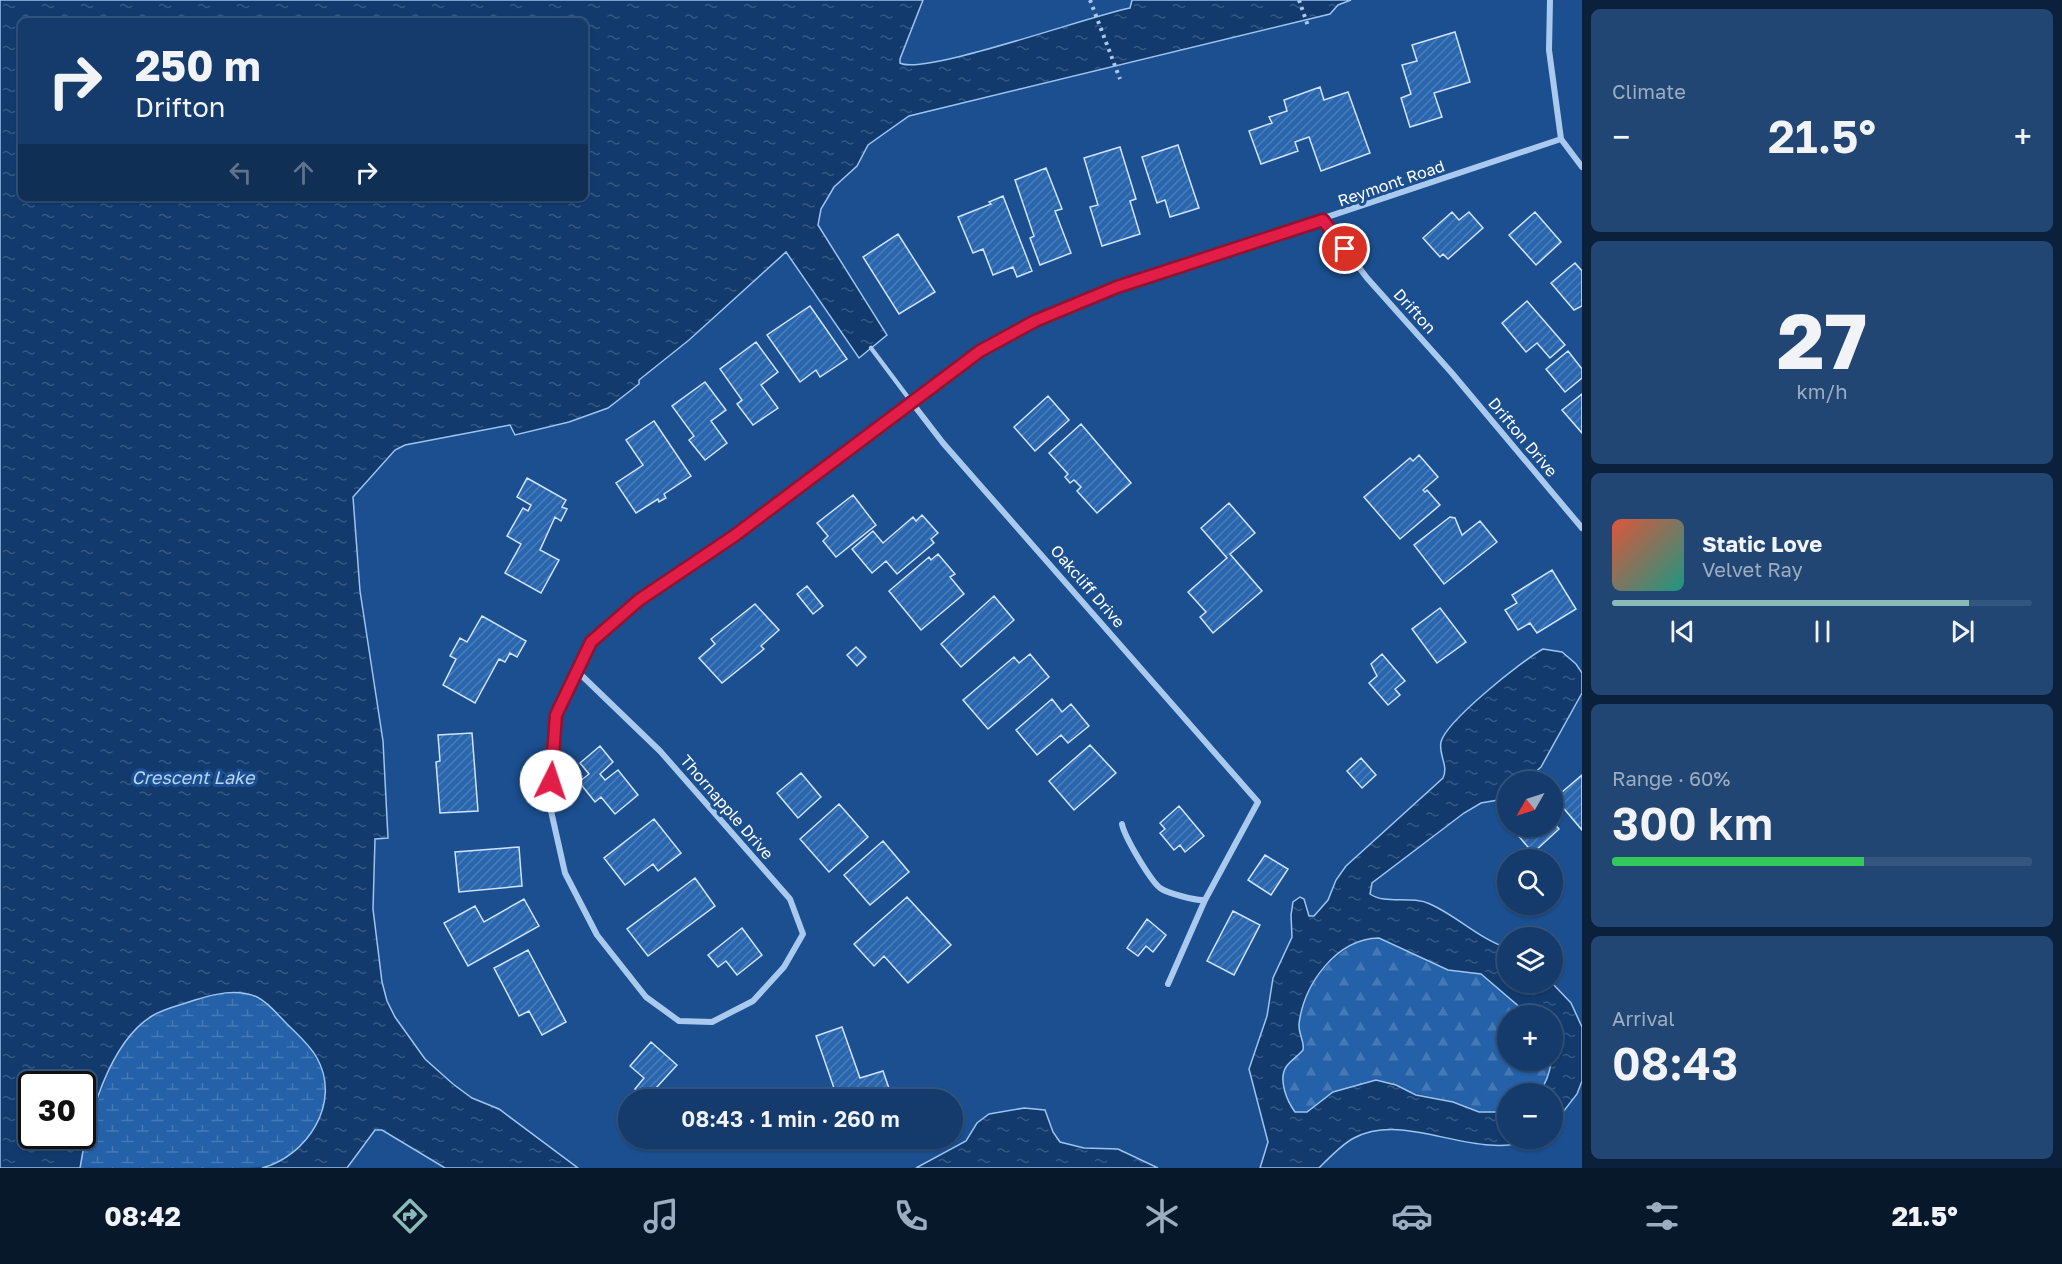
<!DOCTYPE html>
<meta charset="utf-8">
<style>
:root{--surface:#143b6b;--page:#214673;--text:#f1f3f6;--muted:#9dadc1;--line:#33557e;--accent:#8bbbb9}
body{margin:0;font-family:"Golos Text",sans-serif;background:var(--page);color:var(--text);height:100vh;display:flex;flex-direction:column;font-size:22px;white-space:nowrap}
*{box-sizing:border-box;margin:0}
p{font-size:20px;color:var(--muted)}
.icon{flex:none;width:33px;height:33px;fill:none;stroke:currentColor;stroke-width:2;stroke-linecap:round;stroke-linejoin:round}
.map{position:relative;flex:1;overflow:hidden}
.sheet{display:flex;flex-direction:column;gap:9px;padding:9px;background:#0b203b;width:480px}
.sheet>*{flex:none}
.banner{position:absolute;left:18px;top:18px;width:570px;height:183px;border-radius:9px;box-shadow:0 2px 4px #0004,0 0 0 2px var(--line);background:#143b6b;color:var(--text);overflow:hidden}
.needle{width:39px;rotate:231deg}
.fabs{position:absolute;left:1497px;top:771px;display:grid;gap:12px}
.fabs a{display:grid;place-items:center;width:66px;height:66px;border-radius:50%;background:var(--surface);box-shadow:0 2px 4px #0004,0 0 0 2px var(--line);font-size:30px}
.speed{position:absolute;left:18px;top:1071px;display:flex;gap:12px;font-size:30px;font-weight:700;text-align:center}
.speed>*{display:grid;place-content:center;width:78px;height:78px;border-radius:50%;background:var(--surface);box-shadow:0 2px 4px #0004,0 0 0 2px var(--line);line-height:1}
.speed .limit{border:3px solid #111;border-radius:9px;background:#fff;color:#111}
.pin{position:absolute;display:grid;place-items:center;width:51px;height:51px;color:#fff;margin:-26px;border:3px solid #fff;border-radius:50%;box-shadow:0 2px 6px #0007}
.me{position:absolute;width:66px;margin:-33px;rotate:4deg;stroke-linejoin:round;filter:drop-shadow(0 0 4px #0008)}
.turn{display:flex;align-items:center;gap:21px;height:126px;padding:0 18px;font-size:27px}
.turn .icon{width:78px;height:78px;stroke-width:2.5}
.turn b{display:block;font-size:42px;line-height:51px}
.lanes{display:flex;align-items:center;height:57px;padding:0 18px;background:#0003;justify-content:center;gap:30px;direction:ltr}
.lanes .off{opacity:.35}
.big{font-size:45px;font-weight:600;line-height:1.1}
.sheet .widget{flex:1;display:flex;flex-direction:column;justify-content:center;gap:9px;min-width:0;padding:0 21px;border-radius:9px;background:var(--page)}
.sheet .dial{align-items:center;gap:0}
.dial b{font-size:78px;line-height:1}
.song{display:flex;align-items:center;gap:18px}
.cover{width:72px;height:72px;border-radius:9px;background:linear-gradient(135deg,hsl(10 70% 55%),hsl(170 70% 35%))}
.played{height:6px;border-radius:3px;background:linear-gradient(90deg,var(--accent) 85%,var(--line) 85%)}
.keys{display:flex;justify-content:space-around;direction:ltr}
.heat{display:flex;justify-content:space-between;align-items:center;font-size:33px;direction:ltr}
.charge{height:9px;border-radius:4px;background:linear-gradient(90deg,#34c759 60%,var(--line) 0)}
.trip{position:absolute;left:618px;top:1089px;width:345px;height:60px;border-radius:30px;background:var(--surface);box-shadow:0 2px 4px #0004,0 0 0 2px var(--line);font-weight:600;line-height:60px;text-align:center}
.tabs{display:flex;height:96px;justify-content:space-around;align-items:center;background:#08182b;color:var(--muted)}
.tabs .icon{width:42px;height:42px}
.tabs .current{color:var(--accent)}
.tabs b{font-size:27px;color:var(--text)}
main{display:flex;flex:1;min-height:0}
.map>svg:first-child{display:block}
</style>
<main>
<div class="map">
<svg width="1582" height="1168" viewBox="0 0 1582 1168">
<defs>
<pattern id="forest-firs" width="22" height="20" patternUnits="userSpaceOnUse" patternTransform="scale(1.5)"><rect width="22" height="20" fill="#2461a8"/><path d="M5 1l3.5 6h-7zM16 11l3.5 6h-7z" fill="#4579b5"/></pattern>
<pattern id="wetland-marsh" width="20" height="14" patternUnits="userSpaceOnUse" patternTransform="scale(1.5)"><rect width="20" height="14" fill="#2461a8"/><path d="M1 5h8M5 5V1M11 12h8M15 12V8" fill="none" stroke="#4579b5"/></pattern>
<pattern id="water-ripples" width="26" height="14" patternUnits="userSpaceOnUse" patternTransform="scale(1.5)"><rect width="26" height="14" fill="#123a6d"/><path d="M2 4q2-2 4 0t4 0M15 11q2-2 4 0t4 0" fill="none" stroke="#365883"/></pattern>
<pattern id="building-hatch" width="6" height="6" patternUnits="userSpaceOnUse" patternTransform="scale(1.5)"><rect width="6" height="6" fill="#2a66ad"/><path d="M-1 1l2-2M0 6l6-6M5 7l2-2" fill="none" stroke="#4a7db9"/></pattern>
</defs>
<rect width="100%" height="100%" fill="#1b4f8f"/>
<path fill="url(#forest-firs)" d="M1368,938H1378L1448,970L1481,974L1529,1015L1508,1016V1060L1551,1061L1548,1080L1539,1093L1508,1094L1507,1112C1483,1116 1475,1108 1454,1102C1430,1095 1420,1097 1396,1085L1307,1112H1295C1287,1101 1277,1079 1287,1067C1293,1057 1299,1055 1304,1044C1280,1006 1334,949 1368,938Z"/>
<path fill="url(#wetland-marsh)" d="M240,992C261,998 273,1009 288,1025C298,1036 311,1046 318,1060C340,1103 310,1150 268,1166C254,1168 233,1168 218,1168C172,1168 126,1168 80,1168C84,1141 92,1118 101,1092C120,1044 134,1019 186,1003C205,997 220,993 240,992Z"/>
<path fill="url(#water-ripples)" stroke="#9cc4f0" stroke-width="1.5" fill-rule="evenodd" d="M0,0H923L900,59V63C923,76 1092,15 1130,8L1132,0H1351L1338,5L1330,14L909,116L868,145L857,166L834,187L821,209L818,225L887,335L859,358L786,252L689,340L639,380V384L608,408L569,422L515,435L510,425L405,445L395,450L353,497L360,591L383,741L388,838L375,839L373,909L382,982L387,1001L395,1017L425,1059L453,1084L472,1098L499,1109L578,1168H445L382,1130H375L347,1168H262C307,1156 342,1103 317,1058C310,1045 298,1035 287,1024C278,1015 269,1003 257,997C236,988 215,994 195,1000C181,1005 165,1008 152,1016C109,1042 87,1121 80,1168H0ZM21,21H585V198H21ZM32,1084H82V1136H32Z
M1543,649L1562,652L1576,664L1582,673V693L1541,767L1525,781L1508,782L1507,793L1498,800L1481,803L1464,813L1372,883L1370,894C1385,905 1412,895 1430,904C1457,916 1478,938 1507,948L1508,982L1552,983L1571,1003L1582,1027V1081L1577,1094L1553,1125L1552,1094L1539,1093C1556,1070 1552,1043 1552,1016L1529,1015L1481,974L1448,970L1379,938C1336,939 1304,984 1299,1024C1298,1034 1305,1041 1303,1050C1298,1056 1290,1061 1286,1067C1278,1080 1287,1101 1295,1112H1307L1333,1092L1376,1080L1396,1085L1416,1095L1453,1102L1479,1112H1507L1508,1138L1534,1139C1475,1163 1408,1110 1354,1138C1342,1144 1328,1159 1319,1168H1260L1268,1142L1249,1069L1267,1016L1273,978L1292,937L1291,915L1293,902L1300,897L1304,899L1309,916H1314L1328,900L1336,880L1346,866L1443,778C1449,765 1438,755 1441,742C1446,721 1523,660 1543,649Z
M1024,1108L1045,1110L1053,1132L1060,1142L1084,1148L1118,1149L1158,1168H916L966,1141L977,1123L989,1114Z"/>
<path fill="url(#building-hatch)" stroke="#cfe3fa" stroke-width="1.5" d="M1455,32L1470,82L1434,93L1442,117L1410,127L1401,98L1411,94L1402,65L1417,61L1412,45Z
M1320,87L1324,100L1348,92L1370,153L1321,171L1309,137L1295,142L1298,151L1261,164L1249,131L1272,123L1269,117L1287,111L1284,100Z
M1178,145L1199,208L1170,217L1165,200L1157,203L1142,157Z
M1120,147L1136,199L1130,201L1140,234L1102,246L1090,207L1098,205L1084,158Z
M1046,168L1062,209L1055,211L1071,253L1040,265L1030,238L1034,236L1015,180Z
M1003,196L1032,271L1017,277L1013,267L993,275L983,249L973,253L958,217L991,204L989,202Z
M1452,212L1459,220L1469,212L1483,228L1448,259L1443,254L1440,257L1423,238Z
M1535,212L1561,242L1536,265L1509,235Z
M898,234L935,292L899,314L863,257Z
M1575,263L1582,271V306L1574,310L1551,283Z
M1527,301L1565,345L1550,358L1537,343L1526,352L1502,323Z
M810,306L847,359L820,377L816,370L800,382L767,335Z
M756,342L778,372L761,385L778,408L753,425L737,404L742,400L720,369Z
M1568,351L1582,369V378L1565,392L1546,369Z
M705,382L726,410L711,421L727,443L705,460L689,440L694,436L672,406Z
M1582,394V433L1562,410Z
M1048,396L1069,420L1035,451L1014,427Z
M654,421L691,476L664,494L666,498L659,502L658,499L636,513L616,483L643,465L626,440Z
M1081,424L1131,483L1097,513L1077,491L1081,487L1074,480L1070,483L1065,477L1068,474L1049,453Z
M1419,455L1438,477L1423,490L1425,492L1427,490L1440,505L1400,539L1364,497L1410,458L1413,461Z
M527,478L566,500L562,507L567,509L561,521L555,517L540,550L559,560L541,593L505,573L521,544L507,536L523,508L528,511L531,505L517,497Z
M853,495L876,525L836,557L823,541L828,536L817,523Z
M1229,503L1255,533L1230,554L1262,591L1213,633L1200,617L1206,612L1188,592L1227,558L1201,528Z
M922,515L938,533L931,539L934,543L897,574L886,561L872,573L852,549L873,531L883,543L913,517L916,521Z
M1450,517L1455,518L1462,535L1480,521L1497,542L1444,584L1414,545Z
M938,554L955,574L950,577L964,594L921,630L889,591L929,557L931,560Z
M1552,570L1576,609L1537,633L1530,623L1518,630L1505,610L1517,603L1512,595Z
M807,586L823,606L813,614L797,594Z
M994,596L1014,620L961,667L941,644Z
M755,604L779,630L761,646L764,649L722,683L699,658L715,644L711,639Z
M1440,608L1466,642L1437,663L1412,629Z
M482,616L526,641L517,657L510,653L505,662L499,659L475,703L443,685L456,659L450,656L460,638L467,642Z
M856,647L866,657L857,666L847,655Z
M1030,654L1049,677L988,729L963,700L1014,657L1019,663Z
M1382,654L1405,681L1395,689L1400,695L1388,705L1369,683L1377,676L1371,664Z
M1052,699L1062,712L1071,704L1089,726L1068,743L1061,735L1037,755L1016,730Z
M472,733L478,811L440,813L436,762L440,761L438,735Z
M1090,745L1116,773L1074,810L1049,781Z
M600,746L613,762L600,774L605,780L618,770L638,795L615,814L601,797L595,802L579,782L589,774L580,763Z
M1361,758L1376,775L1362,788L1347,771Z
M801,773L821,797L798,818L777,793Z
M1582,775V830L1555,798Z
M839,804L868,837L829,872L800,839Z
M1179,806L1204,836L1185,852L1180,845L1174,850L1160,833L1165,829L1160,823Z
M654,819L681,853L658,871L653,864L625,885L604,858Z
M1552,821L1559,829L1533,853L1511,827L1552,826Z
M883,841L909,872L870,905L844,875Z
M519,847L522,886L459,892L455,852Z
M1265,855L1288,869L1271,895L1248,880Z
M695,878L715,906L648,956L627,929Z
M907,897L951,945L908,983L884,956L874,966L854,944Z
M524,899L539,926L468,966L444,923L475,906L484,922Z
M1233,911L1260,925L1234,975L1207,961Z
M1147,919L1166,935L1153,952L1146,946L1138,956L1127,948Z
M742,928L762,955L737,975L726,961L718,967L708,955Z
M528,950L566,1022L542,1035L529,1011L519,1016L494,968Z
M842,1027L860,1078L883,1071L893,1100H834L831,1089L834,1088L816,1036Z
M651,1042L677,1065L646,1099L635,1089L644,1078L630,1066Z
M730,1093L752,1099V1100H728Z
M721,1138H754L751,1148Z"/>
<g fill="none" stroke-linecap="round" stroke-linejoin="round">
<path stroke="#a9c9ee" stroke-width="4" stroke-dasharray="3 4.5" stroke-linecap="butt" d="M1090,0L1120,79
M1299,0L1308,26"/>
<path stroke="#a9c9ee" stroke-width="4.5" d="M871,348L913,404"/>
<path stroke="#a9c9ee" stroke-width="6" d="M1550,0L1549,50L1561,139L1582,167
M1323,220L1367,278L1451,372L1582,528
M913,404L943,443L1258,802L1205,900C1196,901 1167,893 1160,888C1150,880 1124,836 1122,824
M577,671L660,751L790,899L803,934L784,967L753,1001L712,1022L679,1021L646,997L597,935L565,873L549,802L556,715L591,642L639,600L734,536L980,351L1035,321L1117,287L1561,139
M1168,984L1205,900"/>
</g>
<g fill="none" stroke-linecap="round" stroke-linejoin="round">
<g stroke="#92132f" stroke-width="15">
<path id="route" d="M551,781L556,715L591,642L639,600L734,536L980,351L1035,321L1117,287L1323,220L1345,249"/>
</g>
<use href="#route" stroke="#e11d48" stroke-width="10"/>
</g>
<g text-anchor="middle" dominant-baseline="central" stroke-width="6" stroke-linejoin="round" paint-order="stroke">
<g font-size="16" fill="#fff" stroke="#1b4f8f">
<text transform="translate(1391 183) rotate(-19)">Reymont Road</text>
<text transform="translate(1415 311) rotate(48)">Drifton</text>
<text transform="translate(1523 437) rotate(50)">Drifton Drive</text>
<text transform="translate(1088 586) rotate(49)">Oakcliff Drive</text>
<text transform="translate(727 807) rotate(49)">Thornapple Drive</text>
</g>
<g font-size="18" font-style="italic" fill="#b5d3f5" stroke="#1b4f8f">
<text x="193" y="777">Crescent Lake</text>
</g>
</g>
</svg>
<div class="fabs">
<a><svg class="needle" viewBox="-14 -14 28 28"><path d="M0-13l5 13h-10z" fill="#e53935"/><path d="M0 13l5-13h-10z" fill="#9dadc1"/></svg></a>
<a><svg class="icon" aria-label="search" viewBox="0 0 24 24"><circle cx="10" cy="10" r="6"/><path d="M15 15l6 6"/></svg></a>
<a><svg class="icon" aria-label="layers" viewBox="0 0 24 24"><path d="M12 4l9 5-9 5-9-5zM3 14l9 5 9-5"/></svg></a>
<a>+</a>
<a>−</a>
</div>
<div class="speed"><div class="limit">30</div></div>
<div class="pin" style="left:1345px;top:249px;background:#d93025"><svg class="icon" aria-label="arrive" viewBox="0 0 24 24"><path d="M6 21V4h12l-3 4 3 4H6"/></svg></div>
<svg class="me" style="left:551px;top:781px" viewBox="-20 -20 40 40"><circle r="19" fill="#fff"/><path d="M0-13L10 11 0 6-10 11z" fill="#e11d48"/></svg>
<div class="trip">08:43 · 1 min · 260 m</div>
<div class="banner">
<div class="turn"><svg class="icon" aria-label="right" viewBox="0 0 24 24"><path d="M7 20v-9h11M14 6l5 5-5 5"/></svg><div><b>250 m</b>Drifton</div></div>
<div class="lanes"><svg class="icon off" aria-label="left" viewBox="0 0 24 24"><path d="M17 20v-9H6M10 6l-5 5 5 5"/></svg><svg class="icon off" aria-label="ahead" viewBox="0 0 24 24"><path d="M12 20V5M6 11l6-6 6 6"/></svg><svg class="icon" aria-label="right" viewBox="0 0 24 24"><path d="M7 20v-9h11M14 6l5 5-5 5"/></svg></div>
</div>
</div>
<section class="sheet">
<div class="widget"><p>Climate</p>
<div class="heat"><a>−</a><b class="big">21.5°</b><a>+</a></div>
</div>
<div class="widget dial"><b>27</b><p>km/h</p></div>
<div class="widget">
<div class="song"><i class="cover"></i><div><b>Static Love</b><p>Velvet Ray</p></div></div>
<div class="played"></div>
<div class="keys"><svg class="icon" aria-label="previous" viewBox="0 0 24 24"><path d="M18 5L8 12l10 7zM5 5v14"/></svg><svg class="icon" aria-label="pause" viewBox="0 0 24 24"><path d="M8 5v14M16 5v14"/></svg><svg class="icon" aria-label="next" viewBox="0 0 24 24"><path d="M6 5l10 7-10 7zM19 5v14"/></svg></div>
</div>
<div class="widget"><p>Range · 60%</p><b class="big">300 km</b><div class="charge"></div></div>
<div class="widget"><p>Arrival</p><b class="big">08:43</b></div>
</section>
</main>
<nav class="tabs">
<b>08:42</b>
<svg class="icon current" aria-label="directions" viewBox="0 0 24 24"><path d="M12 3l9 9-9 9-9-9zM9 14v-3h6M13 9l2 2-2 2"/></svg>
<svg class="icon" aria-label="music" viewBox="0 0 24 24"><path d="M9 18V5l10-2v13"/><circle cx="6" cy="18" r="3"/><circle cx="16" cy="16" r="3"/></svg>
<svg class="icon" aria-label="phone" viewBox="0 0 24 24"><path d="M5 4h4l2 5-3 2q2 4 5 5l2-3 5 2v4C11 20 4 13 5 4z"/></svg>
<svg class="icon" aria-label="climate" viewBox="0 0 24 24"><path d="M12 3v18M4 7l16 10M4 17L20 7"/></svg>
<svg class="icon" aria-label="car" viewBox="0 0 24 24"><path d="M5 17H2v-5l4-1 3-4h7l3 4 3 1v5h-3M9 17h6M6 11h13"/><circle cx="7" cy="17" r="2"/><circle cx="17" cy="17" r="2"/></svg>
<svg class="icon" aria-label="filters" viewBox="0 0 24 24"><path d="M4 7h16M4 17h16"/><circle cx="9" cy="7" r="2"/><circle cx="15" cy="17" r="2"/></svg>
<b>21.5°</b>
</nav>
